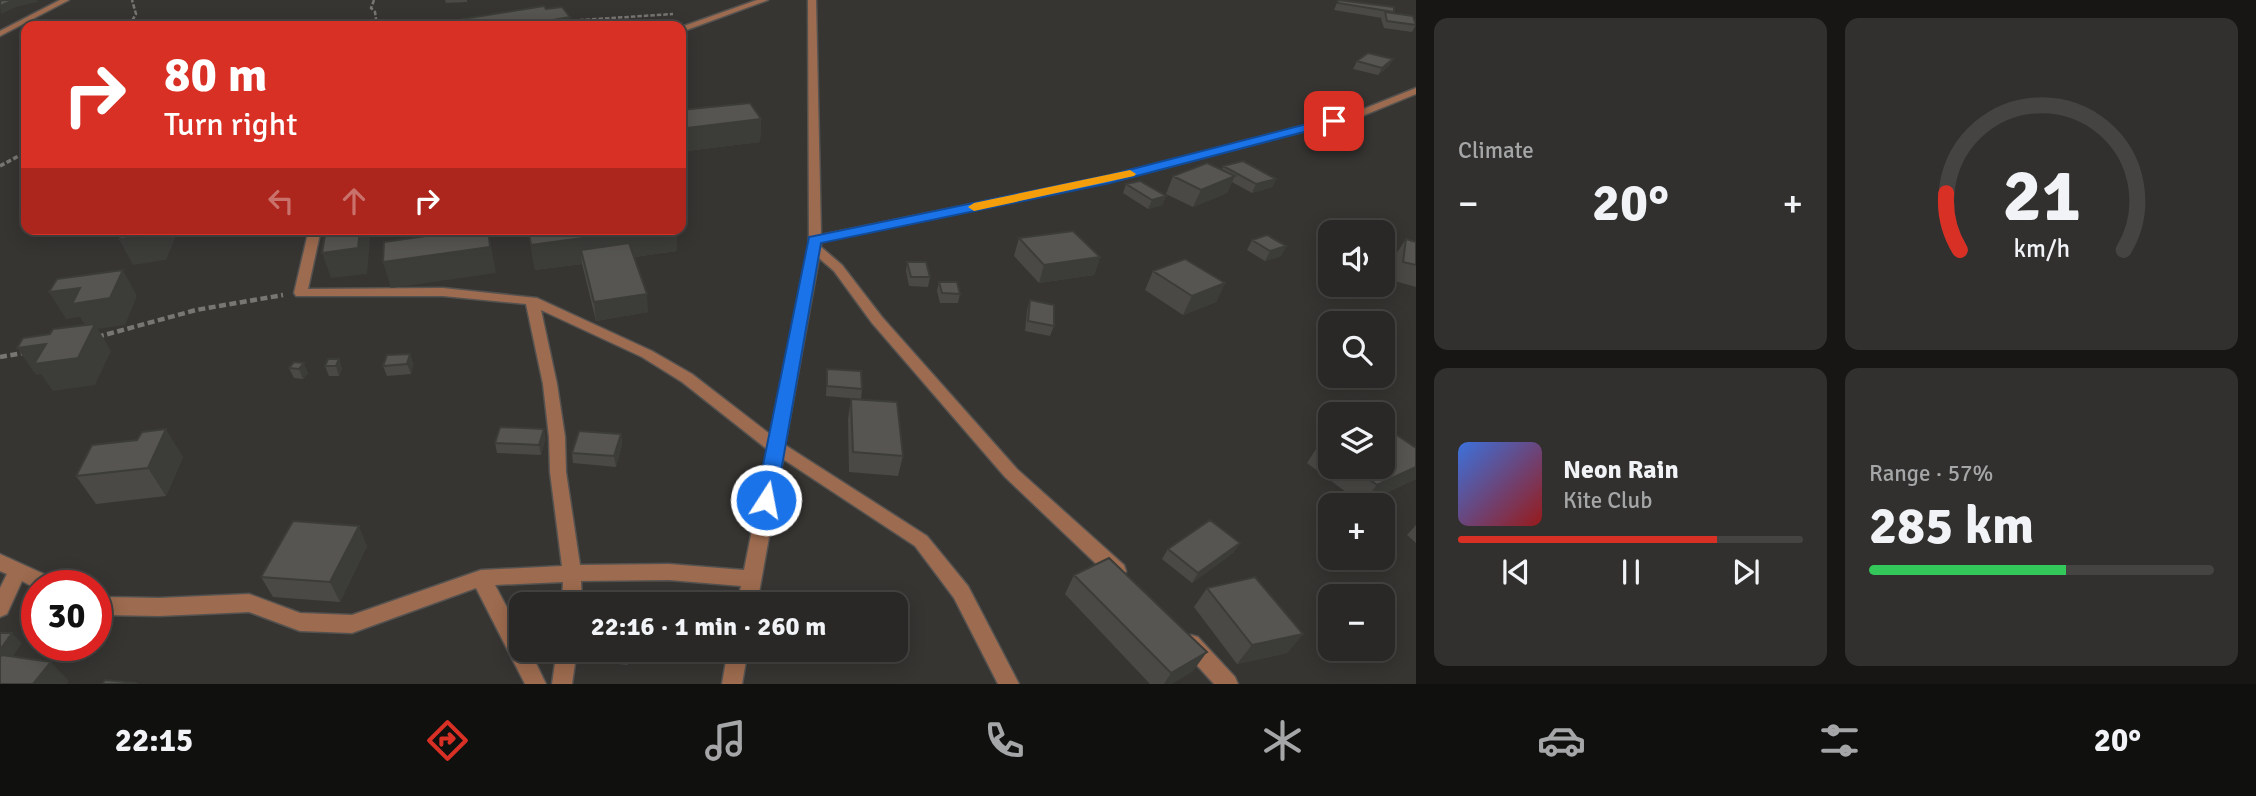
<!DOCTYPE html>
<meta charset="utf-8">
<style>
:root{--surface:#292826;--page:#31302e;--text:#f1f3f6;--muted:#a5a6a7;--line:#454443;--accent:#d93025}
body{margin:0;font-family:Signika,sans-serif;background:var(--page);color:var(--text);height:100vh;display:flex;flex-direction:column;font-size:26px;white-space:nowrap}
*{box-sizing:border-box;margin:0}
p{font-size:23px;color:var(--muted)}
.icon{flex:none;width:38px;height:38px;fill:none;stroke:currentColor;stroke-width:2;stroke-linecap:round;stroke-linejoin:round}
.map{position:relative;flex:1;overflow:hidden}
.side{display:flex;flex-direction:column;gap:18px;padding:18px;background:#171615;width:840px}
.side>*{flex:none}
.guide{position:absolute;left:21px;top:21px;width:665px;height:214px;border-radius:14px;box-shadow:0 4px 18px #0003,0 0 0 2px var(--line);background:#d93025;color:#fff;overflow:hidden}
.controls{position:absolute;left:1318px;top:220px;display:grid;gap:14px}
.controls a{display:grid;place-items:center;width:77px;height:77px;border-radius:14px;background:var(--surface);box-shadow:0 4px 18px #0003,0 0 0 2px var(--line);font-size:35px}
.speed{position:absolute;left:21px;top:570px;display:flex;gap:14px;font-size:35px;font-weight:700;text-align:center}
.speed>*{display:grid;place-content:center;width:91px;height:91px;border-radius:50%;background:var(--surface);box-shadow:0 4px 18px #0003,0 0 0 2px var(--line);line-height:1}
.speed .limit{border:10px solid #d22;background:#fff;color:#111}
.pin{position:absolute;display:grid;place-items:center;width:60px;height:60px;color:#fff;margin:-30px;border-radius:14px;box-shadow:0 4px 10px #0006}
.me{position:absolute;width:77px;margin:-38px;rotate:11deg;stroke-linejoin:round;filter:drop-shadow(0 0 5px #0008)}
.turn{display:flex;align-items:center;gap:24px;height:147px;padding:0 28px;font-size:32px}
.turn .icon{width:91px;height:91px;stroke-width:2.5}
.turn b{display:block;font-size:49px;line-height:60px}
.lanes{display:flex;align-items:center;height:66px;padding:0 28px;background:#0003;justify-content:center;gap:35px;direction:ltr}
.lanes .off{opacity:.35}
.big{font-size:52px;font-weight:700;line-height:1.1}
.side .tile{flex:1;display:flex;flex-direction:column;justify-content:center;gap:10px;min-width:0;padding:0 24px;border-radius:14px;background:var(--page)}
.side .dial{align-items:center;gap:0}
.dial svg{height:182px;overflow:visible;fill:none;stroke:var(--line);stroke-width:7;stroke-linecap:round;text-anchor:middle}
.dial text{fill:var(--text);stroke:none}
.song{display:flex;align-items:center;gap:21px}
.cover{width:84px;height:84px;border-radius:10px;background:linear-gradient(135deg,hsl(220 70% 55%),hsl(0 70% 35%))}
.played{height:7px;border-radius:4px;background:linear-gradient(90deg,var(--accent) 75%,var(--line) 75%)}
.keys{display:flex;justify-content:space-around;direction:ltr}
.heat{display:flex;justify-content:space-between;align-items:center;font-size:38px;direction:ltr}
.charge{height:10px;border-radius:5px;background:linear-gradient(90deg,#34c759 57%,var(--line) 0)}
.side .tiles{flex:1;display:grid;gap:18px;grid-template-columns:repeat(2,1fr)}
.trip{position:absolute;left:509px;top:592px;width:399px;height:70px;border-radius:14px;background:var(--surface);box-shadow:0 4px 18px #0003,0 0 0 2px var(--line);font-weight:700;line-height:70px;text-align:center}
.tab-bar{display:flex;height:112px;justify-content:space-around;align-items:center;background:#10100f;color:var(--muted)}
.tab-bar .icon{width:49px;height:49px}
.tab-bar .selected{color:var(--accent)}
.tab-bar b{font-size:32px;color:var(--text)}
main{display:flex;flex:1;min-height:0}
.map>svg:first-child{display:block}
</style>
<main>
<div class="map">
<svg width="1416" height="684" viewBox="0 0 1416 684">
<rect width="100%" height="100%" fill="#373532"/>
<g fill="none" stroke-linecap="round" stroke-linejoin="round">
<g stroke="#545250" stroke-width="3">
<path id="street" d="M60,0H69L0,36V31Z
M757,0H768L681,32V27Z
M808,0H816L821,235L1109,176L1356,112L1416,88V94L1362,116L1114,181L821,242V247L842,265L882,317L1017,469L1124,565L1126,571L1124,577L1117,579L1110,577L1005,477L872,323L834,271L819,258L785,445L927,536L968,586L1019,684H998L954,598L915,546L783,459L757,604H737L741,586L669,580L581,581L582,604H562L563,582L495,585L522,636V649H529L546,684H525L476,588L352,633L300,631L249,612L159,616L105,615L96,612V595L105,597L159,598L249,594L300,613L352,615L481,570L562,566L550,472L549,437L543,384L526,304L443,296H296L294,293L309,229H321L308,289L443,288L537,298L652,351L692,374L771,435L809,248ZM541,310L642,357L682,382L768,450L744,570L669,564L580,565L566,472L565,437L557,384Z
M0,554L57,580L59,586H37V589L22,581L7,614L0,617V588L7,574L0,571Z
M1191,635L1198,637L1235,677L1238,684H1214L1184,651L1181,644L1184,637Z
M557,649H577L572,684H552Z
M728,649H748L742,684H722Z"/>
</g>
<path stroke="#787673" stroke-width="2.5" stroke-dasharray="4.5 2" stroke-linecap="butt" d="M374,0L371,8L375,12L377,26
M566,21L673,14
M129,26L136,14L132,0"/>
<path stroke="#787673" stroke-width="3.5" stroke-dasharray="5 2.5" stroke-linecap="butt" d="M0,166L26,152"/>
<path stroke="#787673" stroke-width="4.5" stroke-dasharray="7 3.5" stroke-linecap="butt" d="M97,337L196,310L283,295
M0,357L23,353"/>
<use href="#street" fill="#9d6b4f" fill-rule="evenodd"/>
</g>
<path fill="#4a4946" d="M445,0H467V2L446,3Z
M1338,0L1394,12L1393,13L1416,25L1412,32L1384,28L1381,19L1382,18L1334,10Z
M1393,59L1389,66L1378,75L1353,69L1357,61Z
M681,110L761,119L760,142L687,151L681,138Z
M1223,166L1276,179L1272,187L1252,193L1232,182L1227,193L1193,207L1166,194L1173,176L1222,170Z
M1126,184L1166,196L1162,205L1148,209L1123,193Z
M507,229H522V232L516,236L508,234Z
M528,229H677V251L634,257L648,312L596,321L582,264L535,270Z
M1019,238L1100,257L1094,275L1039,283L1014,256Z
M1406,239L1416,242V287L1391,280L1394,257Z
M1252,240L1286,246L1281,256L1265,261L1247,250Z
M907,262L930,277L928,287L909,286L906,271Z
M1153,271L1225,283L1216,302L1183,315L1145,290Z
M939,282L960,294L958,303H940L937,291Z
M1030,300L1054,326L1050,336L1025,331L1027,310Z
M410,354L413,364L411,374L387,376L383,366Z
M339,359L342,369L339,376H329L325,366Z
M294,362L308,373L303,379L294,378L289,368Z
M827,369L862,389L861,399L826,396Z
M851,399L903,456L898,476L849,472L848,419Z
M544,429L545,440L541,455L497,453L495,443Z
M621,434L622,445L616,467L573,463L572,453Z
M1330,439V467H1382L1416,479L1362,504L1307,463L1320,443Z
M183,457L166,496L96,504L76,476Z
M1416,525V543L1407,535Z
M1240,543L1233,553L1192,583L1162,559L1168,549Z
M367,546L340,602L273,597L261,577Z
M1074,575L1193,671L1171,684H1150L1065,594Z
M1207,588L1303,634L1287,653L1237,664L1194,607Z
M594,649H630L628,665L596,662Z"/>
<path fill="#3c3c39" d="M13,0H37L38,2L16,7L1,14L0,6Z
M570,17L571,26H537L553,20Z
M1393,59L1389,66L1378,75L1382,68Z
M761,119L760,142L687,151V128Z
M1235,176L1227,193L1193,207L1201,190Z
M1276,179L1272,187L1252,193L1256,184Z
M1166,196L1162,205L1148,209L1152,200Z
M156,229H173L176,236L166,260L133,265L119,239Z
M360,229H371L367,274L331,278L322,253Z
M488,229L496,273L391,288L383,262Z
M515,229H522V232L516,236Z
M649,229H677V251L584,264L581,250L582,264L535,270L531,245Z
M1286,246L1281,256L1265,261L1270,251Z
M1100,257L1094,275L1039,283L1044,265Z
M123,270L137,296L125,325L98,329L111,351L95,385L53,391L41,374L36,375L17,348L88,330L80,317L66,319L49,292Z
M1225,283L1216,302L1183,315L1192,296Z
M647,294L648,312L596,321L594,302Z
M410,354L413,364L411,374L407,364Z
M339,359L342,369L339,376L336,366Z
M304,363L308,373L303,379L299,369Z
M166,429L183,457L166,496L148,468Z
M544,429L545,440L541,455L539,445Z
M621,434L622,445L616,467L614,456Z
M1416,467V479L1362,504L1377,485Z
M359,526L367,546L340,602L330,582Z
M1240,543L1233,553L1192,583L1198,573Z
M12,633L22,643L4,669L0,665V650Z
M1303,634L1287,653L1237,664L1252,645Z
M628,649H630L628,665L627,656Z
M1207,652L1193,671L1171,684H1164L1171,673Z
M51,662L69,681L67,684H33Z"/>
<path fill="#565551" stroke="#3c3c39" stroke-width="2" d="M2,0H14L0,6V1Z
M1338,0L1394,7V12L1338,3Z
M544,6L546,9L562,7L570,17L553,20L556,24L537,26H465L462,19Z
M1385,12L1413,16L1416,25L1387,21Z
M1368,53L1393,59L1382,68L1357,61Z
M750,103L761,119L687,128L681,117V110Z
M1243,161L1276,179L1256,184L1223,166Z
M1207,163L1235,176L1201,190L1173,176Z
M1140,181L1166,196L1152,200L1126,184Z
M124,229H156L153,235L119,239Z
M326,229H360L358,248L322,253Z
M475,229H488L490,247L383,262L384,242Z
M528,229H649L531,245Z
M1073,231L1100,257L1044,265L1019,238Z
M1267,235L1286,246L1270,251L1252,240Z
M1406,239L1416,242V265L1403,262Z
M629,243L647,294L594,302L581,250Z
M1185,259L1225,283L1192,296L1153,271Z
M907,262H926L930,277H911Z
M123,270L110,298L72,304L80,288L49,292L57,279Z
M939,282H957L960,294L942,293Z
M1030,300L1054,305V326L1028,321Z
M95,324L78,358L34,364L46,344L17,348L23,338L50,334L53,329Z
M410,354L407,364L383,366L387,355Z
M328,359H339L336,366H325Z
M294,362L304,363L299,369L289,368Z
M827,369L861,371L862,389L827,386Z
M851,399L897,402L903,456L853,452Z
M1382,425L1416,448V467L1377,485L1353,467H1382Z
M500,427L544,429L539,445L495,443Z
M166,429L148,468L76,476L92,445L137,440L142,432Z
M579,431L621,434L614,456L572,453Z
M1330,439V450L1320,443Z
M1210,520L1240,543L1198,573L1168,549Z
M293,521L359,526L330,582L261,577Z
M1109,558L1207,652L1171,673L1074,575Z
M1255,577L1303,634L1252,645L1207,588Z
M0,633H12L0,650Z
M594,649H628L627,656L594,652Z
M2,655L51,662L33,684H0V657Z
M105,680L136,683V684H102Z"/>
<path fill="#1a73e8" stroke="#114b97" stroke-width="2" d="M1334,117L1340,121L1338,123L1110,183L821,243L776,500L773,505L766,507L759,505L756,500L809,237L1109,175Z"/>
<path fill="#f59e0b" d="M1130,170L1136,174L1134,176L974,211L968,207L974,203Z"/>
</svg>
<div class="controls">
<a><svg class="icon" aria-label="sound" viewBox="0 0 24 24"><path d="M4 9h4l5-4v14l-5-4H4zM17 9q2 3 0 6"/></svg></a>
<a><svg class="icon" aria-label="search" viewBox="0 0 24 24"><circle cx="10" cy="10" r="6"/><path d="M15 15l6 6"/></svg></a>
<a><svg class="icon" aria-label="layers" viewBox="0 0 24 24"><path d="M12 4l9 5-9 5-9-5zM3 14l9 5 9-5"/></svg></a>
<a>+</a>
<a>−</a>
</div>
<div class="speed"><div class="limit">30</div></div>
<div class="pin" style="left:1334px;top:121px;background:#d93025"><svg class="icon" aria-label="arrive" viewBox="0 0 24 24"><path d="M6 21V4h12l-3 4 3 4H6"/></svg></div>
<svg class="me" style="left:766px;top:500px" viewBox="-20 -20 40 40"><circle r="17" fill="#1a73e8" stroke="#fff" stroke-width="3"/><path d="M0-11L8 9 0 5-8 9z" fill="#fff"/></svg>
<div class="trip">22:16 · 1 min · 260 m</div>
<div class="guide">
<div class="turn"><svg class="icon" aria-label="right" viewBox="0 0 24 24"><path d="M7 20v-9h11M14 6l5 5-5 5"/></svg><div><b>80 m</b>Turn right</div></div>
<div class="lanes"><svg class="icon off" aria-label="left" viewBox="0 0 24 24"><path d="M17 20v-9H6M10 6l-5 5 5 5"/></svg><svg class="icon off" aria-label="ahead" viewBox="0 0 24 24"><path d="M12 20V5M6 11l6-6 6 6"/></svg><svg class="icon" aria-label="right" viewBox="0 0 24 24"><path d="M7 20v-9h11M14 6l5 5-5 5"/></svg></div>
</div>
</div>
<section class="side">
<div class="tiles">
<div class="tile"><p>Climate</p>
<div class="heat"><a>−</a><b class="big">20°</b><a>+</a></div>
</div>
<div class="tile dial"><svg viewBox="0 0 100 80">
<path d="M14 69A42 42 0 1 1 86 69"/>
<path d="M14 69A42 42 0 0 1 8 44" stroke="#d93025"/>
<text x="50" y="56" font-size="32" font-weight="700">21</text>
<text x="50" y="72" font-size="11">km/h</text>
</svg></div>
<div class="tile">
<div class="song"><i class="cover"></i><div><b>Neon Rain</b><p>Kite Club</p></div></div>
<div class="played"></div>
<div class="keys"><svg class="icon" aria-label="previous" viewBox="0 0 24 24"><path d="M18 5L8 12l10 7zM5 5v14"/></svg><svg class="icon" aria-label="pause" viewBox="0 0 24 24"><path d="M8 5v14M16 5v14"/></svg><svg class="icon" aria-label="next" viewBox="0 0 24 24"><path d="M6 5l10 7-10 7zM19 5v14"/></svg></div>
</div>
<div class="tile"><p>Range · 57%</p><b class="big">285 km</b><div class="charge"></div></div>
</div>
</section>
</main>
<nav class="tab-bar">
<b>22:15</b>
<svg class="icon selected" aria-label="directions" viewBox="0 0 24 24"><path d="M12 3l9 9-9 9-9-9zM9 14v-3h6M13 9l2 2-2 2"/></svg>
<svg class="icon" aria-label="music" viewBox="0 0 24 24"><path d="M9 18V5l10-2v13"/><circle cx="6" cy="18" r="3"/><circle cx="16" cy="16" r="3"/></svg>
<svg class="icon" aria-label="phone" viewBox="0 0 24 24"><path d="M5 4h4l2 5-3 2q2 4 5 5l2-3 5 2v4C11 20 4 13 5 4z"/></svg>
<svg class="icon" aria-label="climate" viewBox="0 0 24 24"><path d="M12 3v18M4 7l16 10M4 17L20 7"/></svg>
<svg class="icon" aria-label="car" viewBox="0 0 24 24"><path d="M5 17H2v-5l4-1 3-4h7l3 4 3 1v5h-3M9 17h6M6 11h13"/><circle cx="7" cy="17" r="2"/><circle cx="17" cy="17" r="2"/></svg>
<svg class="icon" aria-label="filters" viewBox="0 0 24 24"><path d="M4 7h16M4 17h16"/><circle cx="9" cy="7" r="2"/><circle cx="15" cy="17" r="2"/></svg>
<b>20°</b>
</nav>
